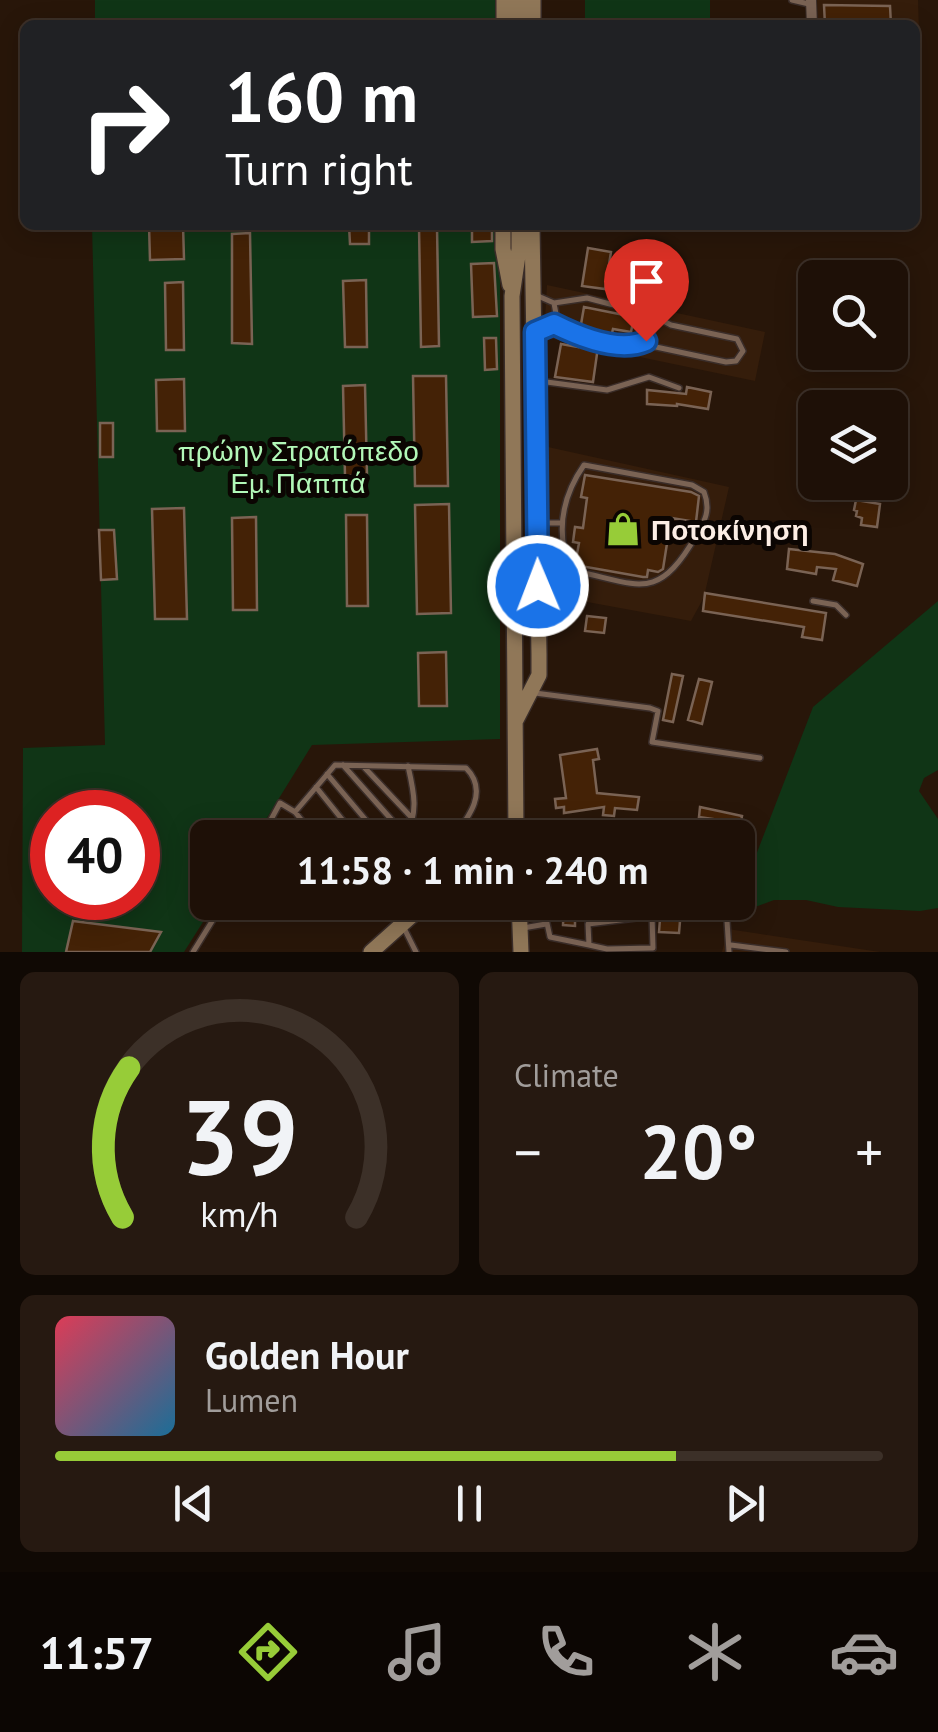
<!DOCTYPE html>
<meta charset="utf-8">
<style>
:root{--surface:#1e1007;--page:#261911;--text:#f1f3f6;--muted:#a19d9b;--line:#3c3028;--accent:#97cc38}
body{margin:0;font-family:"PT Sans",sans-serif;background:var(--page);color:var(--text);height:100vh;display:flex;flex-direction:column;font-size:38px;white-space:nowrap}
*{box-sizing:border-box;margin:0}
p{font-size:32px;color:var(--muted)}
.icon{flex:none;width:55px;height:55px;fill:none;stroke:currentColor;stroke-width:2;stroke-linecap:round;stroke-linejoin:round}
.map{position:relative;height:952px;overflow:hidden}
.drawer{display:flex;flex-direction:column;gap:20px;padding:20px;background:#100904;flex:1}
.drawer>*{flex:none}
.hud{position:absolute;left:20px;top:20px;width:900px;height:210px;border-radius:15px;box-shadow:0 5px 25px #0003,0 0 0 2px var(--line);background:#202124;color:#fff;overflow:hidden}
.controls{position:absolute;left:798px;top:260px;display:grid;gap:20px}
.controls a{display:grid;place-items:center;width:110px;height:110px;border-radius:15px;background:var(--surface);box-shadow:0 5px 25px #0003,0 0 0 2px var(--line);font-size:50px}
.speed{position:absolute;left:30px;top:790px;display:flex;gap:20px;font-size:50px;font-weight:700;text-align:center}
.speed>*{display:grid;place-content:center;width:130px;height:130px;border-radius:50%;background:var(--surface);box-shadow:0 5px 25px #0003,0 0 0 2px var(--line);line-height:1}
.speed .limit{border:15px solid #d22;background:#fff;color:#111}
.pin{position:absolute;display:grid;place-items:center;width:85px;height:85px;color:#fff;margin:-102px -42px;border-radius:50% 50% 50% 0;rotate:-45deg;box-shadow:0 0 10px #0007}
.pin .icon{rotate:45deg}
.me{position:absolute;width:110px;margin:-55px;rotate:359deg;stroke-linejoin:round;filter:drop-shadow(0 0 8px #0008)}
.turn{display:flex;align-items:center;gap:35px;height:210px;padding:0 40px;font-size:45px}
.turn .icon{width:130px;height:130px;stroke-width:2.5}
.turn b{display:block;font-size:70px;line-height:85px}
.big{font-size:75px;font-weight:700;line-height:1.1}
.drawer .card{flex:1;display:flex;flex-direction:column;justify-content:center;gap:15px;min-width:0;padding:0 35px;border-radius:15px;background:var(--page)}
.drawer .dial{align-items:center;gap:0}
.dial svg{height:260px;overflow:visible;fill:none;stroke:var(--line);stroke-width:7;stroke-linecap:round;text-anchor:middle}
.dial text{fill:var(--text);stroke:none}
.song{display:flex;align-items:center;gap:30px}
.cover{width:120px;height:120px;border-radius:15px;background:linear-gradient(135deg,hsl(350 70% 55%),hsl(200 70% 35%))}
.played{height:10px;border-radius:5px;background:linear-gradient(90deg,var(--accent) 75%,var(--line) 75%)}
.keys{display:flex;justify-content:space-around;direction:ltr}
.heat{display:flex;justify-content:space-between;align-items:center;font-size:55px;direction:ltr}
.drawer .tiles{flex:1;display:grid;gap:20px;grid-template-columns:1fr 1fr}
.card:last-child{grid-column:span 2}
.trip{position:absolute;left:190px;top:820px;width:565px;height:100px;border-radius:15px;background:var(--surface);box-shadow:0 5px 25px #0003,0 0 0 2px var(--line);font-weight:700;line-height:100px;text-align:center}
.menu{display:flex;height:160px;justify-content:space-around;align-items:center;background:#0c0603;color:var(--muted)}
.menu .icon{width:70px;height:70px}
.menu .current{color:var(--accent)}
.menu b{font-size:45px;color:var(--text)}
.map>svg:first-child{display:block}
</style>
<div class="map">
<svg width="938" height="952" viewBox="0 0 938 952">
<rect width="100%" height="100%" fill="#281609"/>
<path fill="#351d0b" d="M817,0H918L921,97H915V25H818Z
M547,285L765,332L755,381L544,337Z
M548,447L729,487L704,597L691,621L549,595Z
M728,929L880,952H722Z"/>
<path fill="#103516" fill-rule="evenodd" d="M95,0H500L501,25H95Z
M585,0H710V25H585Z
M92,225H500V739L312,745L255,837L208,838V902L215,903L184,952H22L23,748L105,745ZM52,812H138V898H52Z
M938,601V770L924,778L919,791L938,819V908L920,911L838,907L806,900H774L744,911L736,907L813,707Z"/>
<path fill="#442206" stroke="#7a6354" stroke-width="2.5" d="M824,5L890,6L891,25H825Z
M149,225H183L184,259L150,260Z
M349,225H369V244H350Z
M472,225H492V241L472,242Z
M419,226H437L439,346L421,347Z
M250,233L252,344L232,343V234Z
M588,248L611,252L605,289L582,286Z
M494,263L497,316L473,317L471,264Z
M366,280L367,347H345L343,281Z
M183,282L184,350H166L165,283Z
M584,307L634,317L631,332L613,329L611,337H607L580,330Z
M484,338H496L497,369L485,370Z
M578,342L598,347L593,382L555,377L561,344L578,347Z
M413,376H446L448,486H415Z
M184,379L185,431H157L156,380Z
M365,385L367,475L345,476L343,386Z
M687,387L711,392L708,409L677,404V406L647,404V390L686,394Z
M100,423H113V457H100Z
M585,475L691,492L699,496L696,522L671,518L663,569L658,572L648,570L647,577H643L575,565L579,543L573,542L575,527L583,528L587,498L581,497Z
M856,500L880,504L877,527L861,525L862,518L856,516L857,511L854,510Z
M449,504L451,613L417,614L415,505Z
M184,508L187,619H155L152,509Z
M346,515H367L368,606H347Z
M256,517L257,610H233L232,518Z
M99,530H114L117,579L101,580Z
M789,549L835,554L863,564L857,586L833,580L836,569L817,567L816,574L787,569Z
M705,593L826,613L822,640L802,637L804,627L703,611Z
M587,616L606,618L604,633L585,631Z
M446,652L447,706H419L418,653Z
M672,674L683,676L673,722L663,720Z
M699,679L712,682L702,724L688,720Z
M597,749L599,759L593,760L597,793L639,797L637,810L615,808L614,816L603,815L604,807L564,813V807L556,808L555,799L566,798L560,755Z
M700,807L742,816L739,833L725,830L727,821L699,817Z
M564,902H614V914L575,915V926L563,925Z
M660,919L680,921L679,933L659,932Z
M73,921L161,932L150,952H66Z"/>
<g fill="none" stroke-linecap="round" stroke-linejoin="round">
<g stroke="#3a2d29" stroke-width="8">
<path id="lane" d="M792,0L809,4
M554,324L556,314L554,303
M538,331L554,324L576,335L606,343L642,344L726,362L736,361L743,351L737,339L671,325L652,315L587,298L554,303L538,296
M642,344L653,331V317
M539,381L607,390L649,377L679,388
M584,465L692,485L704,492C711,510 705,521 696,536C656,605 638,583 570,570C556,533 561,498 584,465Z
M540,523H561
M813,601L836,605L846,615
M535,693L650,708L658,711L652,742L760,758
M343,765L406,836
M363,766L412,818
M327,774L381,838
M316,787L357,838
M295,812L335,765L466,768C489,791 469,817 453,838
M261,838L280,803L295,812L316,838
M405,838C419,813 414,792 408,766
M371,902H373
M545,914L550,937L589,945L588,924L652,916
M727,921L729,952
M404,928L416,952
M523,928L546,924
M589,945L607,949L653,948L652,916L662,902
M731,945L786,952
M193,952L224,902"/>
</g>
<g stroke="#3a2d29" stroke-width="12">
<path id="street" d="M811,0L812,25"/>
</g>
<g stroke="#3a2d29" stroke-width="18">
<path id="secondary" d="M504,0V25
M533,0V25
M518,25V0
M503,225V249L510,285
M516,720L539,675V654L532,225
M516,838L512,296L519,249V225
M519,902L521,952
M371,952L427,902"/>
</g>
<use href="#lane" stroke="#7a6354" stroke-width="5"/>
<use href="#street" stroke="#7a6354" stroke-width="10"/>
<use href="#secondary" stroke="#907758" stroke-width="15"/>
</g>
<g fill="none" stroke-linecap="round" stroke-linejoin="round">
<g stroke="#114b97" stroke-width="25">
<path id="route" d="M538,586L535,332L554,324C580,337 619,353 646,341"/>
</g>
<use href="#route" stroke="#1a73e8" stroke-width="18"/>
</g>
<defs>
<g id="shop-bare" transform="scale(2.7)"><path d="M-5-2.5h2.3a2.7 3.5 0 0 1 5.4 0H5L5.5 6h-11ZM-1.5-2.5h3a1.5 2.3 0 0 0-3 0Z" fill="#97cc38" stroke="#0b0502" stroke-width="2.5" paint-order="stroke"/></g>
</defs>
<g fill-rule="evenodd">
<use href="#shop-bare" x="623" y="529"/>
</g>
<g text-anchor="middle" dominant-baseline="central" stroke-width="10" stroke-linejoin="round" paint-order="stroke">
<g font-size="28" fill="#b2f8b8" stroke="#0b0502">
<text x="298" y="450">πρώην Στρατόπεδο<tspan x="298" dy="32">Εμ. Παππά</tspan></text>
</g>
<g font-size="28" font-weight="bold" fill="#fceee5" stroke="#0b0502" text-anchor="start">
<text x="651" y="529">Ποτοκίνηση</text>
</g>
</g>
</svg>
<div class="controls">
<a><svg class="icon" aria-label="search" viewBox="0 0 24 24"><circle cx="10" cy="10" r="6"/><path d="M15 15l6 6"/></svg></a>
<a><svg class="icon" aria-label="layers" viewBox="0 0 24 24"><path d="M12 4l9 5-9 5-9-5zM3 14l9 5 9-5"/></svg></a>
</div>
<div class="speed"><div class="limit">40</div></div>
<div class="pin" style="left:646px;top:341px;background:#d93025"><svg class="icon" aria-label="arrive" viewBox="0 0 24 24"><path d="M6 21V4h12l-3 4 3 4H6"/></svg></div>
<svg class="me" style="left:538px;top:586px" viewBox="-20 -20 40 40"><circle r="17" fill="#1a73e8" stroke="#fff" stroke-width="3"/><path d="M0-11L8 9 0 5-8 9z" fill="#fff"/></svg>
<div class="trip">11:58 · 1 min · 240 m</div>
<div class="hud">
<div class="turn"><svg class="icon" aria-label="right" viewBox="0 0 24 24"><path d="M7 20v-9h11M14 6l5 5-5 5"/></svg><div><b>160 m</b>Turn right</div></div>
</div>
</div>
<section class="drawer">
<div class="tiles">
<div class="card dial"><svg viewBox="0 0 100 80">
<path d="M14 69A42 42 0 1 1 86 69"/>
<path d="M14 69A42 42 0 0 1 16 23" stroke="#97cc38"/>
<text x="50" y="56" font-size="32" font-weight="700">39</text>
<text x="50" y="72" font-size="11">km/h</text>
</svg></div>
<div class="card"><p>Climate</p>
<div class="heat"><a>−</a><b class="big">20°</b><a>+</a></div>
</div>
<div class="card">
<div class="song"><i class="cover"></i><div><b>Golden Hour</b><p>Lumen</p></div></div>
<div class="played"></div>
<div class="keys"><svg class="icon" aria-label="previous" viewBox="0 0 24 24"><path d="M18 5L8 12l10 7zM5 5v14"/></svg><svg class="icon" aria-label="pause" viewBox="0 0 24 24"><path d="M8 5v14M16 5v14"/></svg><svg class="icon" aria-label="next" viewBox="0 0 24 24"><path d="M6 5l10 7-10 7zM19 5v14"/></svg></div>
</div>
</div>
</section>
<nav class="menu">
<b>11:57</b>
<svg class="icon current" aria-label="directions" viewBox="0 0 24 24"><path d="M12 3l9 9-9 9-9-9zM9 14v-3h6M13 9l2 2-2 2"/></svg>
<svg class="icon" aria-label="music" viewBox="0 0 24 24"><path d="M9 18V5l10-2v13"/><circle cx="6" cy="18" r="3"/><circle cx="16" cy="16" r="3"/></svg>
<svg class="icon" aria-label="phone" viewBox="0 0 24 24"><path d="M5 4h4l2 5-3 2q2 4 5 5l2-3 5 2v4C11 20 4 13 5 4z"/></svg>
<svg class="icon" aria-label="climate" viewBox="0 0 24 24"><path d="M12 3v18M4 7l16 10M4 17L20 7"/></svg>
<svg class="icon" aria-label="car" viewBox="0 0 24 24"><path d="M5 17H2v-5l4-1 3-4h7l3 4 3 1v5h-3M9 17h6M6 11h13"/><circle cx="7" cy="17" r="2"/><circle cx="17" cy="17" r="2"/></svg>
</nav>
